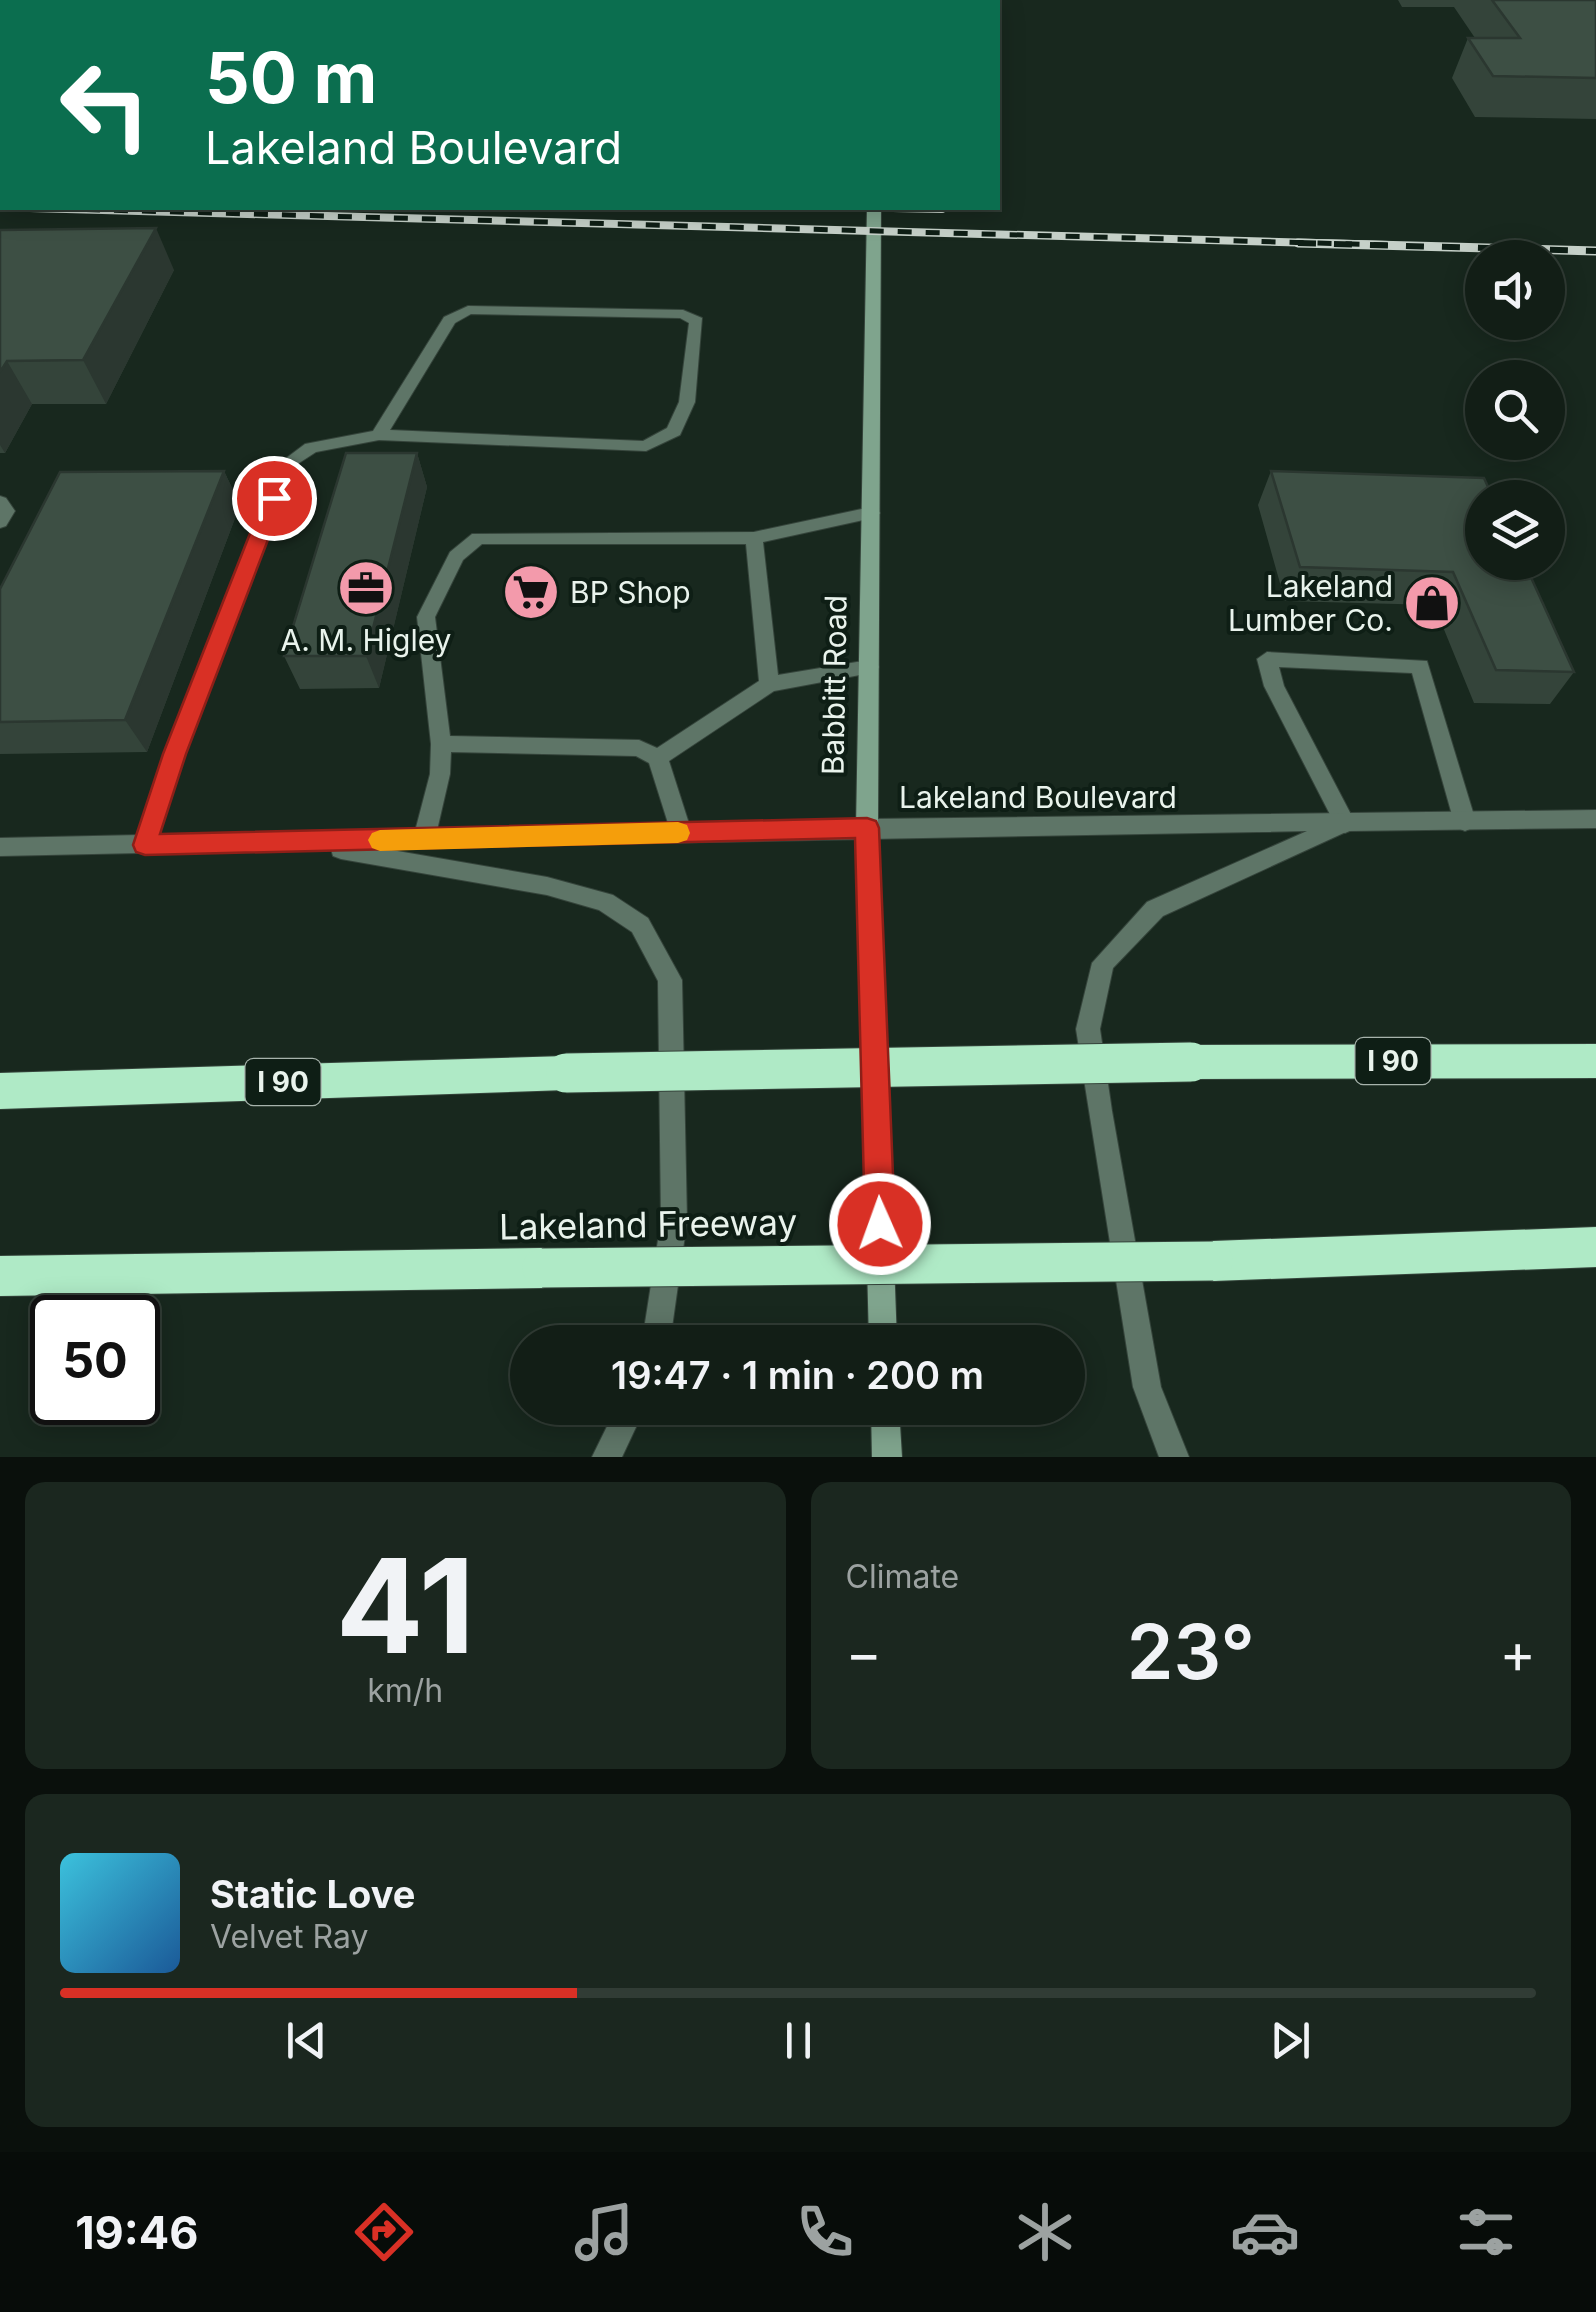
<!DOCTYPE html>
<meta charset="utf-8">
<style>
:root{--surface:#121e16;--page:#1b271f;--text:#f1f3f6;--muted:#9ca2a1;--line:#313c35;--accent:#d93025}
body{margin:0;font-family:Inter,sans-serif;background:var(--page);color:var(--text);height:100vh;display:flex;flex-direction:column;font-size:38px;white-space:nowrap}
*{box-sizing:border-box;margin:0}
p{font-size:32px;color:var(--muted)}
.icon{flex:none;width:55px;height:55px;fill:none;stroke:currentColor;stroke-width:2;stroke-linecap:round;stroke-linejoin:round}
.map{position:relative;height:1457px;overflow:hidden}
.panel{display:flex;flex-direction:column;gap:25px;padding:25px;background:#0a100c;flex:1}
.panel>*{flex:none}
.top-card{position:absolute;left:0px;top:0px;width:1000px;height:210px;box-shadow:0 5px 25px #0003,0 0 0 2px var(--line);background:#0b6e4f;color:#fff;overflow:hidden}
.tools{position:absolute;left:1465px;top:240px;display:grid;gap:20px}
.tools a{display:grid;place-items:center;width:100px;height:100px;border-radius:50%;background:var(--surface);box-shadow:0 5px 25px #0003,0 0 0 2px var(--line);font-size:50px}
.speed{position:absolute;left:30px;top:1295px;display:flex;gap:20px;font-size:50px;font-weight:700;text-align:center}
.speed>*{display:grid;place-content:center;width:130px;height:130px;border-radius:50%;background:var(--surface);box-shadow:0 5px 25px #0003,0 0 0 2px var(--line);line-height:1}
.speed .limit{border:5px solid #111;border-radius:15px;background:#fff;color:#111}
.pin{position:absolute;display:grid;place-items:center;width:85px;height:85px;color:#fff;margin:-42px;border:5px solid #fff;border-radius:50%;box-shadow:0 2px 10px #0007}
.me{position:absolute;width:110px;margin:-55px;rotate:358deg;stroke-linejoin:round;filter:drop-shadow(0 0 8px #0008)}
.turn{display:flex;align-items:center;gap:35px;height:210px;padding:0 40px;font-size:45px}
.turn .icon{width:130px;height:130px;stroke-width:2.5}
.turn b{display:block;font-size:70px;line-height:85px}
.big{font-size:75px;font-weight:600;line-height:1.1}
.panel .card{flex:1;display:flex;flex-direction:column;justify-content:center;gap:15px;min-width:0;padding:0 35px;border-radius:20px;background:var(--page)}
.panel .dial{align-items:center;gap:0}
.dial b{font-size:130px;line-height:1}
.song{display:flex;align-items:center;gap:30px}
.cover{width:120px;height:120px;border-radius:15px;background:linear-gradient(135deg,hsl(190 70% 55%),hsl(210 70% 35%))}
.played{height:10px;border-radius:5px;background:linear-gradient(90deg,var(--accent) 35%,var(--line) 35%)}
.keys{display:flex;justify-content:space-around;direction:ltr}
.heat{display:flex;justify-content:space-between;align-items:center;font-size:55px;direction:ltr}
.panel .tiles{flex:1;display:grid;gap:25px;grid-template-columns:1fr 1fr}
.card:last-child{grid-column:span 2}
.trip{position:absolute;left:510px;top:1325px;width:575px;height:100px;border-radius:50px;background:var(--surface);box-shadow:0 5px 25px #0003,0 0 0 2px var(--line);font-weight:600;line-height:100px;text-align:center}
.dock{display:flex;height:160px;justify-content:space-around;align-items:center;background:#070c09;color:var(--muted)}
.dock .icon{width:70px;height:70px}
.dock .selected{color:var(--accent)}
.dock b{font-size:45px;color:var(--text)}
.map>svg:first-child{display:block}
</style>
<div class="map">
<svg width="1596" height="1457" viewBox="0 0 1596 1457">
<rect width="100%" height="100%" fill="#18281e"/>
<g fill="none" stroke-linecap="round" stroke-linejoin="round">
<g stroke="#35443b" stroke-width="2">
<path id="service" d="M468,306L683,310L702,318L695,402L680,435L646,451L379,440L316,452L296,465L184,754L156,845L153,851L145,854L137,851L134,845L164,754L281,462L305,444L373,431L444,317ZM471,314L680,318L689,323L679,402L667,428L643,441L390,430L455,323Z
M0,496L6,498L15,511L6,526L0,528Z
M871,507L877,509L880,513L877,517L763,542L778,675L869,660L876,662L879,667L876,672L774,691L669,761L692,833L689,839L681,842L673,839L649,763L636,756L451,752L450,774L435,839L432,845L424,848L416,845L413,839L430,774L431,744L417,617L450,552L472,534L754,532ZM482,544H746L759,681L657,748L639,740L450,736L435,617L463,560Z
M1267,652L1427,661L1476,822L1472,828L1465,831L1458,828L1454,822L1412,673L1279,667L1284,686L1356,824L1352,830L1345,833L1338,830L1264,686L1257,659Z"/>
</g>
<g stroke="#35443b" stroke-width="2">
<path id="tertiary" d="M1596,810V828L1348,831L1163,916L1113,968L1100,1029L1112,1111L1161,1387L1189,1457H1159L1133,1387L1076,1029L1092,963L1147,902L1307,831L380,848L547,877L613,895L648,918L682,980L687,1221L670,1342H642L661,1221L658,981L632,932L599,910L547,895L341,859L333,856L331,849L0,856V838L867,819Z
M616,1408H645L622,1457H592Z"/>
</g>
<g stroke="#35443b" stroke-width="2">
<path id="secondary" d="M873,0H883L884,2H873Z
M867,208H881L878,828L897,1342H869L856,828Z
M871,1408H899L902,1457H872Z"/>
</g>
<g stroke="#35443b" stroke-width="2">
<path id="motorway" d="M1596,1044V1078L1191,1079L1178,1074L1173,1062L1178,1050L1191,1045Z
M566,1056L579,1061L584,1073L579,1085L566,1090L0,1109V1073Z
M1596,1227V1267L1213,1281L1199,1275L1193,1261L1199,1247L1213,1241Z
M542,1248L556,1254L562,1268L556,1282L542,1288L0,1296V1256Z"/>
</g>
<use href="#service" fill="#5e7567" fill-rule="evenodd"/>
<use href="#tertiary" fill="#5e7567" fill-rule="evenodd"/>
<use href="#secondary" fill="#7fa48d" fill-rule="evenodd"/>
<use href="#motorway" fill="#afeac6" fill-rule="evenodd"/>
<g stroke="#c5d0c8" stroke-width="8">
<path id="rail-far1" d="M30,208L1389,245
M893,208L942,209"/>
</g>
<g stroke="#c5d0c8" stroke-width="9">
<path id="rail" d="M1298,243L1596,251"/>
</g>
<use href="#rail-far1" stroke="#0e1e15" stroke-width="5" stroke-dasharray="14" stroke-linecap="butt"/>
<use href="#rail" stroke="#0e1e15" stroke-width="6" stroke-dasharray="18" stroke-linecap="butt"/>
<g stroke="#35443b" stroke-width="41" stroke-linecap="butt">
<path id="motorway-bridge" d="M566,1073L1191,1062
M542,1268L1213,1261"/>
</g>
<use href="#motorway-bridge" stroke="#afeac6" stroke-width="39"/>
</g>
<path fill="#34443a" d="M1398,0H1596V119L1475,117L1452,78L1468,38H1475L1454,7H1402Z
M0,230L174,270L106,404H32L5,453H0Z
M417,453L427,487L379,688L300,689L284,656Z
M224,471L240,505L147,752L0,754V589Z
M1271,471L1484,478L1574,672L1550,704L1474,703L1434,605L1285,601L1258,505Z"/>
<path fill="#2b3730" d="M156,228L174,270L106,404L83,360Z
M7,361L32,404L5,453L0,445V372Z
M417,453L427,487L379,688L366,656Z
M224,471L240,505L147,752L125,720Z"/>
<path fill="#3d4f44" stroke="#2b3730" stroke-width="2.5" d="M1492,0H1596V78L1493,76L1468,38H1520Z
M156,228L83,360L7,361L0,372V230Z
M346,453H417L366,656H284Z
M224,471L125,720L0,722V589L60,472Z
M1271,471L1484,478L1493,498H1482V562H1524L1574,672L1496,670L1453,572L1300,567Z"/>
<path fill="#d93025" stroke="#8d1f18" stroke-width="2.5" d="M274,492L284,498L186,754L160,834L867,818L876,821L879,828L895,1224L890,1234L880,1239L869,1234L865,1224L855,838L145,855L136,852L133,845L163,754L264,498Z"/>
<path fill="#f59e0b" d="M678,822L687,825L690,833L687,840L678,843L380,851L372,848L368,840L372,833L380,830Z"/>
<defs>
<g id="office-disc" transform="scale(2.875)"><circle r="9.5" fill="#f39aab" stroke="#0e1e15"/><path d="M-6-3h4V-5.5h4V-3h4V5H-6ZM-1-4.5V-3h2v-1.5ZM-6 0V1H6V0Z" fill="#111"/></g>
<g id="supermarket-disc" transform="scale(2.875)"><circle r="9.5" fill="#f39aab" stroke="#0e1e15"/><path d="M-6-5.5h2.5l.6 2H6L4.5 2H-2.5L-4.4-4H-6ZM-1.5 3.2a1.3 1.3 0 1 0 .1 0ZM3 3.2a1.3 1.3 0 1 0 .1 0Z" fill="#111"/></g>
<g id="shop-disc" transform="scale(2.875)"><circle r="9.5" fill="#f39aab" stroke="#0e1e15"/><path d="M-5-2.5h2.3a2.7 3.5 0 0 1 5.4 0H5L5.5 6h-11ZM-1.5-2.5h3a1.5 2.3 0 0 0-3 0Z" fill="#111"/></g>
</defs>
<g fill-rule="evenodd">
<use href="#office-disc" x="366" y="588"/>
<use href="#supermarket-disc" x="531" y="592"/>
<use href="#shop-disc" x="1432" y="603"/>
</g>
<g text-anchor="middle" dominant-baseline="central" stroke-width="8" stroke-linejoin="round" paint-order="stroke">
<g fill="#0e1e15" stroke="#a7b3ac" stroke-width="2.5">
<rect x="1355.5" y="1038" width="75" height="46" rx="8"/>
<rect x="245.5" y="1059" width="75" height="46" rx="8"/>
</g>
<g font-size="28" font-weight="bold" fill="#e9f3ec">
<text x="1393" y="1061">I 90</text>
<text x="283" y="1082">I 90</text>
</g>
<g font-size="30" fill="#e9f3ec" stroke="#0e1e15" text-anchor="end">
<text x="1393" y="586">Lakeland<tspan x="1393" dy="34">Lumber Co.</tspan></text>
<text x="570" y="592" text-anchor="start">BP Shop</text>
<text x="366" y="640" text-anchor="middle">A. M. Higley</text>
</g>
<g font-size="30" fill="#e9f3ec" stroke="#0e1e15">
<text transform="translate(834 685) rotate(-89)">Babbitt Road</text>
<text x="1038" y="797">Lakeland Boulevard</text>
</g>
<g font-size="35" fill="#e9f3ec" stroke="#0e1e15">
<text transform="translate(648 1224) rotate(-1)">Lakeland Freeway</text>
</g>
</g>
</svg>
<div class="tools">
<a><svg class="icon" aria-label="sound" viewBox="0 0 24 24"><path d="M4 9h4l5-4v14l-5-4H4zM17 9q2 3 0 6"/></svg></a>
<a><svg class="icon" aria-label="search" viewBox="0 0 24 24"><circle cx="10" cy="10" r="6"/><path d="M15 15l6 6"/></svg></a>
<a><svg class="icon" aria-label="layers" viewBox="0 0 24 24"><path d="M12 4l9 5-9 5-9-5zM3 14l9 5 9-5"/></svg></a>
</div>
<div class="speed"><div class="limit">50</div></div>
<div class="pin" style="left:274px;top:498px;background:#d93025"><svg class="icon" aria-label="arrive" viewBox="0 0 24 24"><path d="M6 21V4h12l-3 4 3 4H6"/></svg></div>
<svg class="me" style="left:880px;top:1224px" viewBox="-20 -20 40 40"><circle r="17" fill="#d93025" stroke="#fff" stroke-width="3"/><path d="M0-11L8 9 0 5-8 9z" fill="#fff"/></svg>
<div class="trip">19:47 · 1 min · 200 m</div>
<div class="top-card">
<div class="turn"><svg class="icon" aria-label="left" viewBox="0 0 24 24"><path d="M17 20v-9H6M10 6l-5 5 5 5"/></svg><div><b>50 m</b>Lakeland Boulevard</div></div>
</div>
</div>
<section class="panel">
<div class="tiles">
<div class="card dial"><b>41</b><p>km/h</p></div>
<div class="card"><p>Climate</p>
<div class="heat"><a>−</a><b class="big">23°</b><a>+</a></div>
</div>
<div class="card">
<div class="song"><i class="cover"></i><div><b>Static Love</b><p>Velvet Ray</p></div></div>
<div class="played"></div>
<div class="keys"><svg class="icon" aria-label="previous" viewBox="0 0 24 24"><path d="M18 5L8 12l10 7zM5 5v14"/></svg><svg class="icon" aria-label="pause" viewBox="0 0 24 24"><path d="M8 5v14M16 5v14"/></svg><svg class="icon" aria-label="next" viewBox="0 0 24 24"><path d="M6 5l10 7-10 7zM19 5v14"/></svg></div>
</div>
</div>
</section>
<nav class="dock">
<b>19:46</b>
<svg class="icon selected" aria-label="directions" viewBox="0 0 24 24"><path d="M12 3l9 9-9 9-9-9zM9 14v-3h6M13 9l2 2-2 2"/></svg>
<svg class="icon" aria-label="music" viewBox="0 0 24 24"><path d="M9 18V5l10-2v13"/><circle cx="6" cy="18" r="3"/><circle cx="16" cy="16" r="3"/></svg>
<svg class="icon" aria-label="phone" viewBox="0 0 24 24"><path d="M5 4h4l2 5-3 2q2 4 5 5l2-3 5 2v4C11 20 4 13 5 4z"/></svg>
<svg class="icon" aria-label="climate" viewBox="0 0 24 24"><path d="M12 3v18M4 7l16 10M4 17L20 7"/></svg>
<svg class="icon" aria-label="car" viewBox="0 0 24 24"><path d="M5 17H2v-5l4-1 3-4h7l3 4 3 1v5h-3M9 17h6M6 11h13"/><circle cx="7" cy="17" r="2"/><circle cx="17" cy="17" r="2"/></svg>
<svg class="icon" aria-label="filters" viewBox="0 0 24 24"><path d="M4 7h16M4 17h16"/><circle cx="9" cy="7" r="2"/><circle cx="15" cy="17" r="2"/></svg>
</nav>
